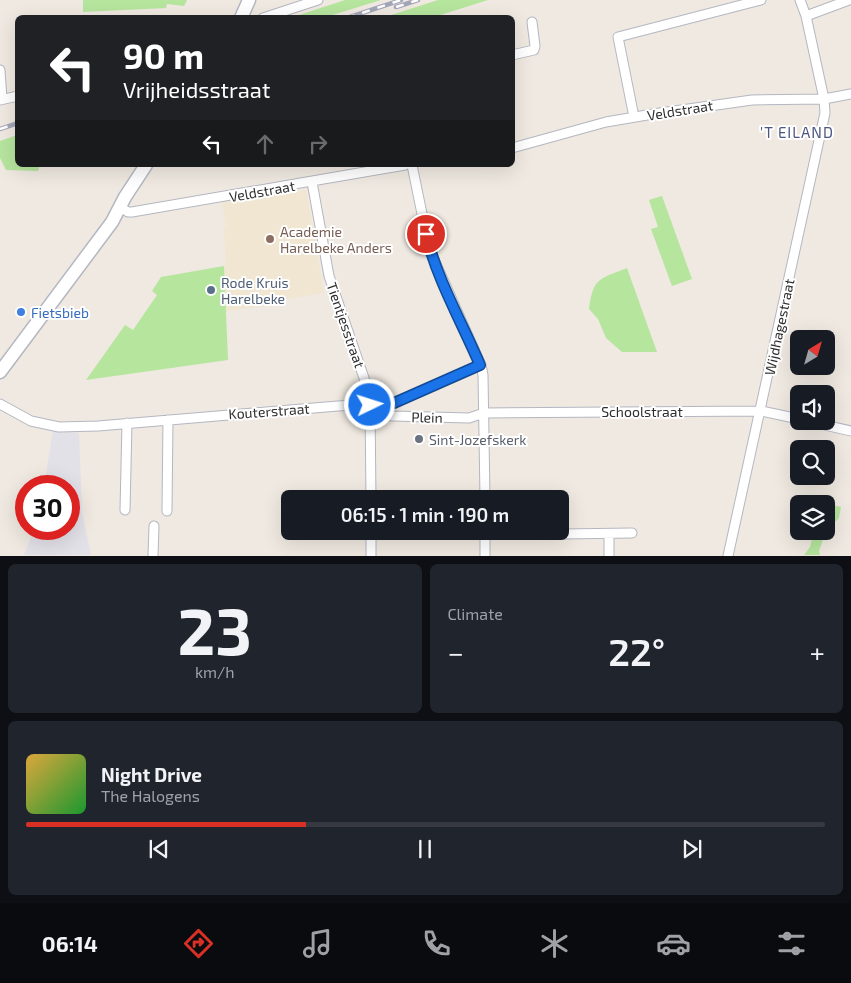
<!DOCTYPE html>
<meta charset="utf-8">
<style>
:root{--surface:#171b24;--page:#20242c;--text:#f1f3f6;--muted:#9ea1a6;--line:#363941;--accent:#d93025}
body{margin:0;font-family:"Exo 2",sans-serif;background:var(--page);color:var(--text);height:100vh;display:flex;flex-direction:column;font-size:19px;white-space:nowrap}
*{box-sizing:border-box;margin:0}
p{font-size:16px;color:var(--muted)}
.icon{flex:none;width:28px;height:28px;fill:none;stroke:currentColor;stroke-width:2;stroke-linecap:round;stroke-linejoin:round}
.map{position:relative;height:556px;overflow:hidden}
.drawer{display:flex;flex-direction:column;gap:8px;padding:8px;background:#0d0f14;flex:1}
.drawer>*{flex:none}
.hud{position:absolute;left:15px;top:15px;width:500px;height:152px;border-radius:8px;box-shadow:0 5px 20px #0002;background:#202124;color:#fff;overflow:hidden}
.needle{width:32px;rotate:37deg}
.buttons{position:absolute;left:790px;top:330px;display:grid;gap:10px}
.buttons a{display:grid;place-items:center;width:45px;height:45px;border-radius:8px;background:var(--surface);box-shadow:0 5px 20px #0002;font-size:25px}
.speed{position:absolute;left:15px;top:475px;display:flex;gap:10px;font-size:25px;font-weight:700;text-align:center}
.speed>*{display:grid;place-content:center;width:65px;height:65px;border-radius:50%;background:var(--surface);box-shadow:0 5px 20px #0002;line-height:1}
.speed .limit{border:8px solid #d22;background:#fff;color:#111}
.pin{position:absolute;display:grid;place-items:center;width:42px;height:42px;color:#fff;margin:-21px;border:2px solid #fff;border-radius:50%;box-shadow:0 1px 5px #0007}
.me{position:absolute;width:55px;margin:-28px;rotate:86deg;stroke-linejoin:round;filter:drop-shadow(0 0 4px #0008)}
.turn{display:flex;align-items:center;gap:18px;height:105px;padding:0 25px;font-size:22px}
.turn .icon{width:65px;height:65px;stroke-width:2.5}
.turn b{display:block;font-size:35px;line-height:42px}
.lanes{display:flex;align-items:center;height:48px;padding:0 25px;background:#0003;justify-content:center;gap:25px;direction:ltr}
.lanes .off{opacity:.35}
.big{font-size:38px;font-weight:600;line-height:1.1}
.drawer .card{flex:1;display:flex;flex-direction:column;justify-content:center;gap:8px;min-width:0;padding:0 18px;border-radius:8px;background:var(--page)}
.drawer .dial{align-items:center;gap:0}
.dial b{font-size:65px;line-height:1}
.song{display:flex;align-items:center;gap:15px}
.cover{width:60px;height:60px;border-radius:8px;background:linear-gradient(135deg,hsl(40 70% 55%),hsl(130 70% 35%))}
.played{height:5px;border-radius:2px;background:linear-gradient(90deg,var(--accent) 35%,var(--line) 35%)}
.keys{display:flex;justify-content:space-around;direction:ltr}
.heat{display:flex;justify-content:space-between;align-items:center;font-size:28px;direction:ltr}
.drawer .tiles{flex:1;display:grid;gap:8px;grid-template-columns:1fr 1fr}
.card:last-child{grid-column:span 2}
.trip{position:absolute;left:281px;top:490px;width:288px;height:50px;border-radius:8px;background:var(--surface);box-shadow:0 5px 20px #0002;font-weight:600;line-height:50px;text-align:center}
.menu{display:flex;height:80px;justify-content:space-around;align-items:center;background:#090b0e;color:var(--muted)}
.menu .icon{width:35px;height:35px}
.menu .on{color:var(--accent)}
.menu b{font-size:22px;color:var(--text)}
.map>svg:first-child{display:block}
</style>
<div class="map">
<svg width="851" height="556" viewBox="0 0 851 556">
<rect width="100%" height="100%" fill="#efe9e1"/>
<path fill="#e3e1e8" d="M53,431L79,433L82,512L91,555H24L34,529H69V486H44Z"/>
<path fill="#f0e6d1" d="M306,190L324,293L281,300V304L226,311L224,266H226L224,227H226L222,202Z"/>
<path fill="#b6e59e" d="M83,0H187L184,6L167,4L166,8L83,12Z
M345,0H381L326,17H293Z
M438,0H488L434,17H385Z
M17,135L18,165H40L38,171L6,170L0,158V141Z
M662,196L692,279L672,286L651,229L658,227L649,200Z
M224,266L228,360L86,380L125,325L133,330L157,295L152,291L161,277Z
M627,268L657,352H622L606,338L598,319L589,309C593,278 599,279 627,268Z
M814,498L820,502L841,507L839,518L826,531V504H812Z
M814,531H826L819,551L820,555H804L810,547Z"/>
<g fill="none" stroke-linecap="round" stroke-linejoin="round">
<g stroke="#b4b7c1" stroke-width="11">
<path id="street" d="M806,16L849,0
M263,18L318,0
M512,55L534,50L535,46L532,22
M0,70L2,98
M0,100L18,96
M634,117L618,37L761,0
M512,148L606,122L653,114L752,100L824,99L851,94
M412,165L429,248L481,365L483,375L485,499
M312,182L329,276L364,378L370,405L371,499
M120,207L128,212H132L405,165
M0,404L31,421L59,427L98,426L338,406L394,403L481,365
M370,414L393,416L469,418L484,413L761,411L799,419
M807,421L851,431
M125,510L127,423
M167,511L168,420
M371,531V556
M562,534L632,533
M609,534V556
M153,556L154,526
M485,556V531
M728,556L825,113L824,99L806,16L800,0"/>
</g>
<g stroke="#b4b7c1" stroke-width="15">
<path id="secondary" d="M241,18L249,0
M0,372L112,222L125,197L146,165"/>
</g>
<use href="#street" stroke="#fff" stroke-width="9"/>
<use href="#secondary" stroke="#fff" stroke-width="12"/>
<g stroke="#a3a6b8" stroke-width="4.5">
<path id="rail" d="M396,7L418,0
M347,18L401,0
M0,129L18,123"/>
</g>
<use href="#rail" stroke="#fff" stroke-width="2.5" stroke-dasharray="8" stroke-linecap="butt"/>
</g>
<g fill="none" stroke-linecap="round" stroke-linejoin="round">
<g stroke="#114b97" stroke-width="12">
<path id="route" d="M370,405L394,403L480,365C462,323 436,277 426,234"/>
</g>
<use href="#route" stroke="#1a73e8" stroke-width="9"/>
</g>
<circle fill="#8d6e63" stroke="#fff" stroke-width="2" cx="270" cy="239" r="5"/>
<circle fill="#5c6f8a" stroke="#fff" stroke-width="2" cx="211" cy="290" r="5"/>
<circle fill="#3f7fe0" stroke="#fff" stroke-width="2" cx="21" cy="312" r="5"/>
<circle fill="#6b7280" stroke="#fff" stroke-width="2" cx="419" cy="439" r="5"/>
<g text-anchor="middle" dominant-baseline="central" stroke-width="4" stroke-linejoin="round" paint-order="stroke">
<g font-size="14" fill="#2e2e2e" stroke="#fff">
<text transform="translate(680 110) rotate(-9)">Veldstraat</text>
<text transform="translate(262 191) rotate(-10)">Veldstraat</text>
<text transform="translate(346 325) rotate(71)">Tientjesstraat</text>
<text transform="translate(779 327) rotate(-78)">Wijdhagestraat</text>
<text transform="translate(269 411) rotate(-4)">Kouterstraat</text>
<text x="642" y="411">Schoolstraat</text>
<text transform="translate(427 417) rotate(1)">Plein</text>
</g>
<g font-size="14" fill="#785e54" stroke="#fff" text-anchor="start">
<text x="280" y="231">Academie<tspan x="280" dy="16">Harelbeke Anders</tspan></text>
</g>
<g font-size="14" fill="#4e5e75" stroke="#fff" text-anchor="start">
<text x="221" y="282">Rode Kruis<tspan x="221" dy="16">Harelbeke</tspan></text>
</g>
<g font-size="14" fill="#366cbe" stroke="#fff" text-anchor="start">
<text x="31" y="312">Fietsbieb</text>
</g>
<g font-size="14" fill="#5b616d" stroke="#fff" text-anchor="start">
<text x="429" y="439">Sint-Jozefskerk</text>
</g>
<g font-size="15" letter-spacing="1" fill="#4d5680" stroke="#fff">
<text x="797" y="132">'T EILAND</text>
</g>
</g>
</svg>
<div class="buttons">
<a><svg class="needle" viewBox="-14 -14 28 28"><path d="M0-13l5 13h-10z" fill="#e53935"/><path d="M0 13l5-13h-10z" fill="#9ea1a6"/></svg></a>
<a><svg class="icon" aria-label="sound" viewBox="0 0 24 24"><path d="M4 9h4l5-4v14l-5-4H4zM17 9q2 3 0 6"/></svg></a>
<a><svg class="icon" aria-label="search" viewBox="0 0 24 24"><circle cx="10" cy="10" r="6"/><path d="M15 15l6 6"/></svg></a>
<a><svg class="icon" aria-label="layers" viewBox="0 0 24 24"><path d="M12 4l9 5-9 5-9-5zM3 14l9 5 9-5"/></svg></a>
</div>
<div class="speed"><div class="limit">30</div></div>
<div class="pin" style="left:426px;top:234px;background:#d93025"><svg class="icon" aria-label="arrive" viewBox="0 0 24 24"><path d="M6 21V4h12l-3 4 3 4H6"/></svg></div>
<svg class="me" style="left:370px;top:405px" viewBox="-20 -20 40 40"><circle r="17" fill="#1a73e8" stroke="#fff" stroke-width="3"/><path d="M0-11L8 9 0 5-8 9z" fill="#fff"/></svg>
<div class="trip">06:15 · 1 min · 190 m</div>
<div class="hud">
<div class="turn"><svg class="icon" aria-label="left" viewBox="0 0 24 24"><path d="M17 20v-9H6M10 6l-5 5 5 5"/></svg><div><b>90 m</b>Vrijheidsstraat</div></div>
<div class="lanes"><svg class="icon" aria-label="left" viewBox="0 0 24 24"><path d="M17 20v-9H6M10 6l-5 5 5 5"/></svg><svg class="icon off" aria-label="ahead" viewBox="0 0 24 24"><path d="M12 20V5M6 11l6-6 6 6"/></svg><svg class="icon off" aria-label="right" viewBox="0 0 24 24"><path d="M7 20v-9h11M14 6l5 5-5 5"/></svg></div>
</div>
</div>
<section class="drawer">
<div class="tiles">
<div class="card dial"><b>23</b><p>km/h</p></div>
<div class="card"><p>Climate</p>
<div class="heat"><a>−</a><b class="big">22°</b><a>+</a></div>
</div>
<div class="card">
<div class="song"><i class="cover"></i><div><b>Night Drive</b><p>The Halogens</p></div></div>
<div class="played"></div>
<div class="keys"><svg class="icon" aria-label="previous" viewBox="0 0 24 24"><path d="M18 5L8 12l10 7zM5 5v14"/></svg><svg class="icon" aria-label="pause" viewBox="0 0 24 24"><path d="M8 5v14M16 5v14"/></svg><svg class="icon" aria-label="next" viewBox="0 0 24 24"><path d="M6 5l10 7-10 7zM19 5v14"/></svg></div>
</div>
</div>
</section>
<nav class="menu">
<b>06:14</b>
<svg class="icon on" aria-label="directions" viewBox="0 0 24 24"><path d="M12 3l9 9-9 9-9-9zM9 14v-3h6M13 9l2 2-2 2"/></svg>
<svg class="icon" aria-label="music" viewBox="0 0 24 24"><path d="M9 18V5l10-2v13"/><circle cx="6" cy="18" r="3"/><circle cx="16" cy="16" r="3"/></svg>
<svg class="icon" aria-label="phone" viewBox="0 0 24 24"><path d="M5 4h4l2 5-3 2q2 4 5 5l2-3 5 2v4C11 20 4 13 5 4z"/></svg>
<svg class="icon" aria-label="climate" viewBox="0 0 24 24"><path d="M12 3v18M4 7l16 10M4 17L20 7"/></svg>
<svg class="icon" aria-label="car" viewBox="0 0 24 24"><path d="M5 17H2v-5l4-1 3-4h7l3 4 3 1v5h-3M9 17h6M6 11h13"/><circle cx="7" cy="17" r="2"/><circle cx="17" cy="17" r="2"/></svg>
<svg class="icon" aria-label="filters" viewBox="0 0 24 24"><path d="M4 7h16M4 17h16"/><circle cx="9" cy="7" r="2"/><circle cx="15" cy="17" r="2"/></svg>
</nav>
